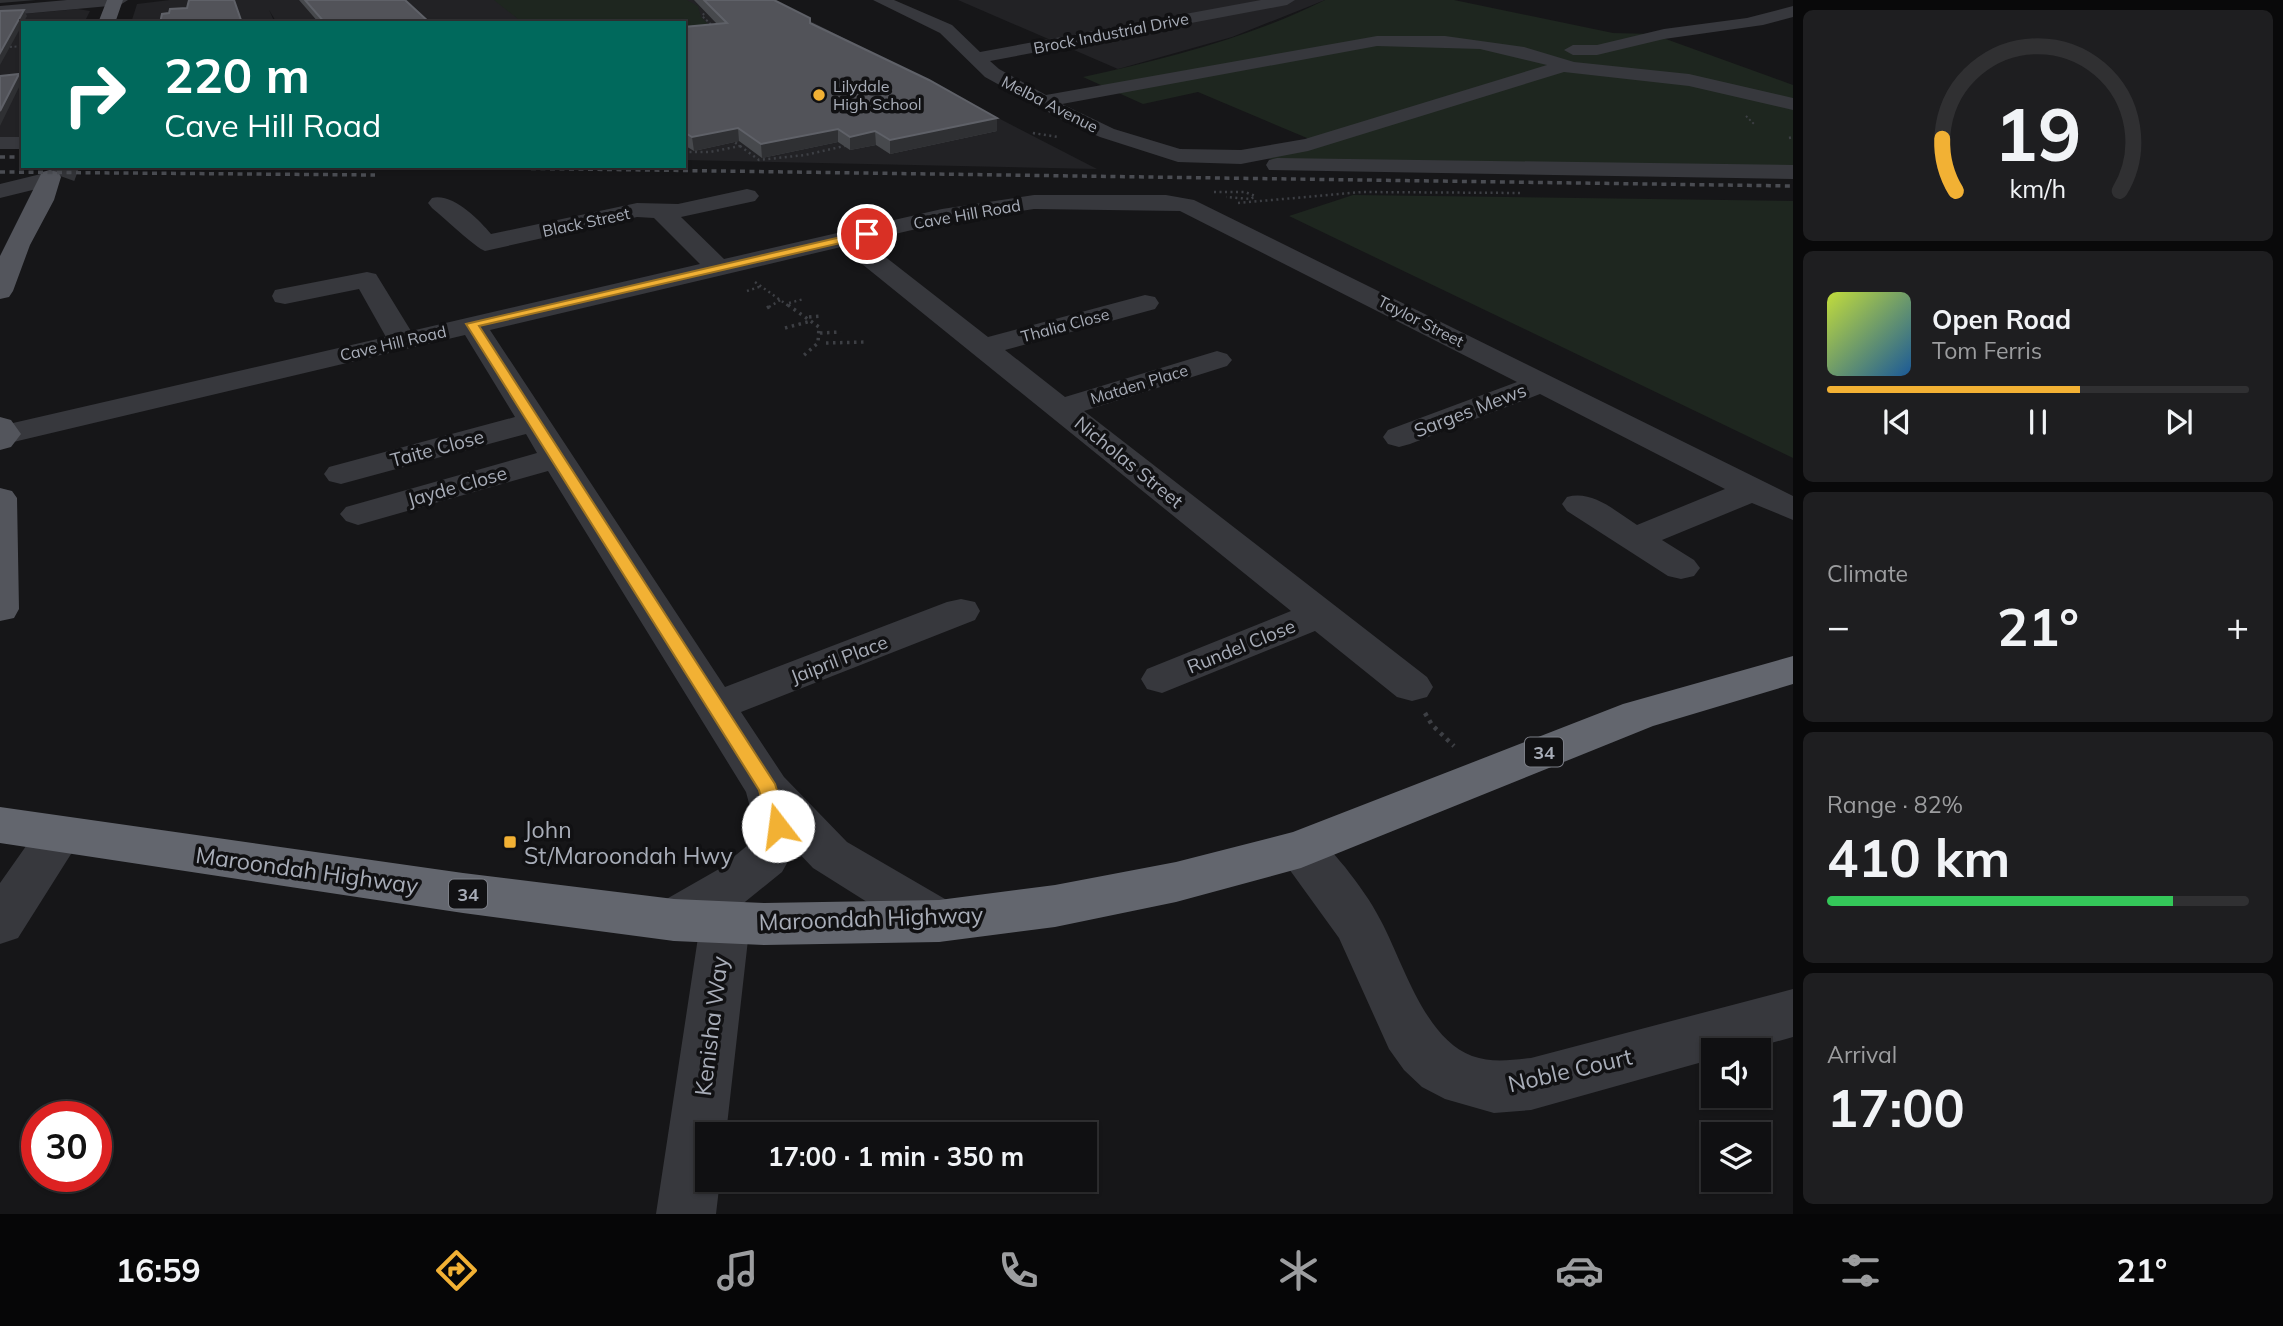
<!DOCTYPE html>
<meta charset="utf-8">
<style>
:root{--surface:#101012;--page:#1e1e20;--text:#f1f3f6;--muted:#9c9d9f;--line:#303032;--accent:#f2b134}
body{margin:0;font-family:Mulish,sans-serif;background:var(--page);color:var(--text);height:100vh;display:flex;flex-direction:column;font-size:26px;white-space:nowrap}
*{box-sizing:border-box;margin:0}
p{font-size:23px;color:var(--muted)}
.icon{flex:none;width:38px;height:38px;fill:none;stroke:currentColor;stroke-width:2;stroke-linecap:round;stroke-linejoin:round}
.map{position:relative;flex:1;overflow:hidden}
.details{display:flex;flex-direction:column;gap:10px;padding:10px;background:#09090a;width:490px}
.details>*{flex:none}
.banner{position:absolute;left:21px;top:21px;width:665px;height:147px;border-radius:0px;box-shadow:0 2px 5px #0004,0 0 0 2px var(--line);background:#00695c;color:#fff;overflow:hidden}
.tools{position:absolute;left:1701px;top:1038px;display:grid;gap:14px}
.tools a{display:grid;place-items:center;width:70px;height:70px;border-radius:0px;background:var(--surface);box-shadow:0 2px 5px #0004,0 0 0 2px var(--line);font-size:35px}
.speed{position:absolute;left:21px;top:1101px;display:flex;gap:14px;font-size:35px;font-weight:700;text-align:center}
.speed>*{display:grid;place-content:center;width:91px;height:91px;border-radius:50%;background:var(--surface);box-shadow:0 2px 5px #0004,0 0 0 2px var(--line);line-height:1}
.speed .limit{border:10px solid #d22;background:#fff;color:#111}
.pin{position:absolute;display:grid;place-items:center;width:60px;height:60px;color:#fff;margin:-30px;border:4px solid #fff;border-radius:50%;box-shadow:0 2px 7px #0007}
.me{position:absolute;width:77px;margin:-38px;rotate:345deg;stroke-linejoin:round;filter:drop-shadow(0 0 5px #0008)}
.turn{display:flex;align-items:center;gap:24px;height:147px;padding:0 28px;font-size:32px}
.turn .icon{width:91px;height:91px;stroke-width:2.5}
.turn b{display:block;font-size:49px;line-height:60px}
.big{font-size:52px;font-weight:700;line-height:1.1}
.details .tile{flex:1;display:flex;flex-direction:column;justify-content:center;gap:10px;min-width:0;padding:0 24px;border-radius:10px;background:var(--page)}
.details .dial{align-items:center;gap:0}
.dial svg{height:182px;overflow:visible;fill:none;stroke:var(--line);stroke-width:7;stroke-linecap:round;text-anchor:middle}
.dial text{fill:var(--text);stroke:none}
.song{display:flex;align-items:center;gap:21px}
.cover{width:84px;height:84px;border-radius:10px;background:linear-gradient(135deg,hsl(70 70% 55%),hsl(210 70% 35%))}
.played{height:7px;border-radius:4px;background:linear-gradient(90deg,var(--accent) 60%,var(--line) 60%)}
.keys{display:flex;justify-content:space-around;direction:ltr}
.heat{display:flex;justify-content:space-between;align-items:center;font-size:38px;direction:ltr}
.charge{height:10px;border-radius:5px;background:linear-gradient(90deg,#34c759 82%,var(--line) 0)}
.trip{position:absolute;left:695px;top:1122px;width:402px;height:70px;border-radius:0px;background:var(--surface);box-shadow:0 2px 5px #0004,0 0 0 2px var(--line);font-weight:700;line-height:70px;text-align:center}
.tabs{display:flex;height:112px;justify-content:space-around;align-items:center;background:#060607;color:var(--muted)}
.tabs .icon{width:49px;height:49px}
.tabs .active{color:var(--accent)}
.tabs b{font-size:32px;color:var(--text)}
main{display:flex;flex:1;min-height:0}
.map>svg:first-child{display:block}
</style>
<main>
<div class="map">
<svg width="1793" height="1214" viewBox="0 0 1793 1214">
<rect width="100%" height="100%" fill="#161618"/>
<path fill="#222225" d="M170,0H770L1097,169L684,160V23H277L269,10L275,23H131L137,4Z
M958,0H1325L1232,37L1118,69Z
M78,9L90,11L84,23H23V138H0V16Z"/>
<path fill="#1e261f" d="M494,0H687L698,6L701,17L714,30L684,36V23H523Z
M1325,0H1454L1613,33L1652,34L1793,85V169L1276,161L1268,158L1310,148L1307,138L1198,92L1143,104L1083,77C1165,59 1249,38 1325,0Z
M1353,195L1793,201V458L1289,216Z"/>
<g fill="none" stroke-linecap="round" stroke-linejoin="round">
<path stroke="#333438" stroke-width="24" stroke-dasharray="24 12" stroke-linecap="butt" d="M63,177L67,166"/>
<path stroke="#3d3f44" stroke-width="2" stroke-dasharray="2 2.5" stroke-linecap="butt" d="M707,10L702,16L715,28
M10,47L23,46
M1746,116L1755,125
M1033,133L1036,134"/>
<path stroke="#3d3f44" stroke-width="2.5" stroke-dasharray="2 3.5" stroke-linecap="butt" d="M1033,133L1058,137
M1789,138L1793,137
M740,146L759,160L805,155L849,145
M684,152H710L740,146L730,139
M1214,192H1245L1255,196L1251,199L1226,197
M1238,203L1362,192L1523,193
M755,282L790,307
M747,291L762,286
M789,303L804,299
M769,307L782,299"/>
<path stroke="#3d3f44" stroke-width="3.5" stroke-dasharray="2.5 4.5" stroke-linecap="butt" d="M788,305L819,327L818,343L802,357
M767,308L772,305
M809,317L822,316
M785,328L811,321
M820,333L841,332
M826,343L866,342"/>
<path stroke="#3d3f44" stroke-width="4.5" stroke-dasharray="3.5 5" stroke-linecap="butt" d="M1425,713L1432,725L1454,746"/>
<path fill="#37383d" fill-rule="evenodd" d="M67,0H128L120,5L0,16V6Z
M873,0H894L952,25L980,52L1261,0H1295L1287,5L990,61L999,69L1046,95L1377,36H1445L1524,47L1574,62L1689,74L1793,98V110L1689,86L1564,72L1308,151L1241,164L1178,162L1100,137L1068,123L985,77L940,33ZM1377,46L1480,49L1547,65L1305,139L1241,150L1180,149L1114,129L1062,104Z
M1793,6V17L1763,25L1664,39L1597,55H1573L1564,50L1573,45H1597L1664,29L1747,18Z
M0,137H23V149H0Z
M1277,158L1793,165V179L1269,170L1266,165L1269,160Z
M49,172L57,174L60,179L57,184L0,198V184Z
M747,189L755,191L759,196L755,201L681,217L724,259L942,209L1034,195H1166L1194,200L1793,496V520L1752,503L1662,540L1694,560L1700,568L1694,576L1681,579L1668,576L1567,511L1562,504L1567,497C1593,490 1615,511 1637,525L1725,489L1540,394L1410,444L1399,447L1388,444L1383,437L1388,430L1517,382L1180,211L1034,209L942,223L865,241L988,337L1145,295L1155,297L1159,303L1155,309L1005,350L1065,397L1207,354L1217,351L1227,354L1232,360L1227,366L1084,411L1427,677L1433,687L1427,697L1412,701L1397,697L1315,631L1162,693L1147,689L1141,679L1147,669L1291,611L841,247L490,330L725,687L947,602L961,599L975,602L980,611L975,620L741,712L784,777L847,842L957,906L964,921L957,936L939,942L921,936L813,868L795,849L782,872L740,906L750,922L726,1134H707V1180H720L716,1214H656L699,931L674,941L656,935L649,920L656,905L719,869L748,845L755,826L746,792L548,471L358,525L346,521L340,514L346,507L537,453L526,434L341,484L329,481L324,474L329,467L515,417L465,335L5,444L0,442V426L386,337L359,289L285,304L275,302L272,296L275,290L285,288L367,272L376,274L411,331L700,264L654,218L637,217L485,251C476,248 443,217 432,208L428,203L432,198C453,193 478,219 491,234L637,203L678,204Z
M60,817L77,822L83,835L18,938L0,944V883L43,822Z
M1301,830C1323,837 1330,850 1345,867C1358,884 1371,901 1381,921C1403,962 1424,1038 1472,1056C1492,1063 1511,1060 1531,1058L1793,989V1037L1746,1050H1713V1059L1531,1110L1494,1113L1445,1099L1422,1087L1404,1070L1389,1049L1339,938L1284,862L1277,849L1284,836Z"/>
<path fill="#53555c" fill-rule="evenodd" d="M107,0H123L115,23H98Z
M50,170L58,172L61,177L54,200L30,245L13,291L9,297L0,299V256L42,172Z
M0,417L11,420L21,434L11,447L0,450Z
M0,488L12,491L17,498L19,609L14,618L0,621Z"/>
<path fill="#63666e" fill-rule="evenodd" d="M1793,656V684L1653,726L1301,868L1176,902L1055,927L939,942L764,945L674,941L463,913L0,843V807L463,873L674,899L764,903L939,900L1055,885L1176,862L1293,832L1623,704Z"/>
<path stroke="#4a4c52" stroke-width="3.5" stroke-dasharray="5 4.5" stroke-linecap="butt" d="M0,157H23
M360,166L1793,186
M0,172L375,175"/>
</g>
<path fill="#47494d" d="M299,0H405L430,23H319Z
M694,0H774L811,23L997,118V131L890,154L876,145L850,150L838,142L762,158L739,141L694,151L684,145V27L717,24Z"/>
<path fill="#2f3033" d="M0,0H36L0,3Z
M24,10L27,16L0,65V53Z
M19,74L22,81L0,126V111Z
M997,118V131L890,154V140Z
M738,128L739,141L694,151L692,137Z
M838,129V142L762,158L761,144Z
M875,131L876,145L850,150V137Z"/>
<path fill="#525359" stroke="#5f6168" stroke-width="2" d="M189,0H234L242,23H160L162,14L169,13L170,9L187,8Z
M305,0H405L430,23H325Z
M704,0H774L810,18V23L929,80L997,118L890,140L875,131L850,137L838,129L761,144L738,128L692,137L684,132V27L727,23Z
M24,10L0,53V11Z
M19,74L0,111V76Z"/>
<path fill="#f2b134" stroke="#9d7322" stroke-width="2" d="M867,231H871V236L479,326L775,784L788,826L785,831L778,834L772,831L769,826L759,790L466,324Z"/>
<g fill="#f2b134" stroke="#111113" stroke-width="2.5">
<circle cx="819" cy="95" r="7"/>
<rect x="503" y="835" width="14" height="14" rx="3.5"/>
</g>
<g text-anchor="middle" dominant-baseline="central" stroke-width="7" stroke-linejoin="round" paint-order="stroke">
<g font-size="16" fill="#a8adb8" stroke="#111113">
<text transform="translate(1111 33) rotate(-11)">Brock Industrial Drive</text>
<text transform="translate(1050 104) rotate(27)">Melba Avenue</text>
<text transform="translate(967 214) rotate(-10)">Cave Hill Road</text>
<text transform="translate(586 222) rotate(-12)">Black Street</text>
<text transform="translate(1421 321) rotate(27)">Taylor Street</text>
<text transform="translate(1065 325) rotate(-15)">Thalia Close</text>
<text transform="translate(393 343) rotate(-13)">Cave Hill Road</text>
<text transform="translate(1139 384) rotate(-17)">Matden Place</text>
</g>
<g font-size="16" fill="#a8adb8" stroke="#111113" text-anchor="start">
<text x="833" y="86">Lilydale<tspan x="833" dy="18">High School</tspan></text>
</g>
<g fill="#111113" stroke="#7b7e86" stroke-width="2">
<rect x="1525" y="737.5" width="38" height="29" rx="5"/>
<rect x="449" y="879.5" width="38" height="29" rx="5"/>
</g>
<g font-size="18" font-weight="bold" fill="#a8adb8">
<text x="1544" y="752">34</text>
<text x="468" y="894">34</text>
</g>
<g font-size="19" fill="#a8adb8" stroke="#111113">
<text transform="translate(1470 410) rotate(-21)">Sarges Mews</text>
<text transform="translate(437 448) rotate(-15)">Taite Close</text>
<text transform="translate(1129 462) rotate(39)">Nicholas Street</text>
<text transform="translate(457 486) rotate(-16)">Jayde Close</text>
<text transform="translate(1241 646) rotate(-22)">Rundel Close</text>
<text transform="translate(839 659) rotate(-21)">Jaipril Place</text>
</g>
<g font-size="23" fill="#a8adb8" stroke="#111113" text-anchor="start">
<text x="524" y="829">John<tspan x="524" dy="26">St/Maroondah Hwy</tspan></text>
</g>
<g font-size="23" fill="#a8adb8" stroke="#111113">
<text transform="translate(307 870) rotate(8)">Maroondah Highway</text>
<text transform="translate(871 918) rotate(-2)">Maroondah Highway</text>
<text transform="translate(711 1026) rotate(-83)">Kenisha Way</text>
<text transform="translate(1570 1070) rotate(-13)">Noble Court</text>
</g>
</g>
</svg>
<div class="tools">
<a><svg class="icon" aria-label="sound" viewBox="0 0 24 24"><path d="M4 9h4l5-4v14l-5-4H4zM17 9q2 3 0 6"/></svg></a>
<a><svg class="icon" aria-label="layers" viewBox="0 0 24 24"><path d="M12 4l9 5-9 5-9-5zM3 14l9 5 9-5"/></svg></a>
</div>
<div class="speed"><div class="limit">30</div></div>
<div class="pin" style="left:867px;top:234px;background:#d93025"><svg class="icon" aria-label="arrive" viewBox="0 0 24 24"><path d="M6 21V4h12l-3 4 3 4H6"/></svg></div>
<svg class="me" style="left:778px;top:826px" viewBox="-20 -20 40 40"><circle r="19" fill="#fff"/><path d="M0-13L10 11 0 6-10 11z" fill="#f2b134"/></svg>
<div class="trip">17:00 · 1 min · 350 m</div>
<div class="banner">
<div class="turn"><svg class="icon" aria-label="right" viewBox="0 0 24 24"><path d="M7 20v-9h11M14 6l5 5-5 5"/></svg><div><b>220 m</b>Cave Hill Road</div></div>
</div>
</div>
<section class="details">
<div class="tile dial"><svg viewBox="0 0 100 80">
<path d="M14 69A42 42 0 1 1 86 69"/>
<path d="M14 69A42 42 0 0 1 8 46" stroke="#f2b134"/>
<text x="50" y="56" font-size="32" font-weight="700">19</text>
<text x="50" y="72" font-size="11">km/h</text>
</svg></div>
<div class="tile">
<div class="song"><i class="cover"></i><div><b>Open Road</b><p>Tom Ferris</p></div></div>
<div class="played"></div>
<div class="keys"><svg class="icon" aria-label="previous" viewBox="0 0 24 24"><path d="M18 5L8 12l10 7zM5 5v14"/></svg><svg class="icon" aria-label="pause" viewBox="0 0 24 24"><path d="M8 5v14M16 5v14"/></svg><svg class="icon" aria-label="next" viewBox="0 0 24 24"><path d="M6 5l10 7-10 7zM19 5v14"/></svg></div>
</div>
<div class="tile"><p>Climate</p>
<div class="heat"><a>−</a><b class="big">21°</b><a>+</a></div>
</div>
<div class="tile"><p>Range · 82%</p><b class="big">410 km</b><div class="charge"></div></div>
<div class="tile"><p>Arrival</p><b class="big">17:00</b></div>
</section>
</main>
<nav class="tabs">
<b>16:59</b>
<svg class="icon active" aria-label="directions" viewBox="0 0 24 24"><path d="M12 3l9 9-9 9-9-9zM9 14v-3h6M13 9l2 2-2 2"/></svg>
<svg class="icon" aria-label="music" viewBox="0 0 24 24"><path d="M9 18V5l10-2v13"/><circle cx="6" cy="18" r="3"/><circle cx="16" cy="16" r="3"/></svg>
<svg class="icon" aria-label="phone" viewBox="0 0 24 24"><path d="M5 4h4l2 5-3 2q2 4 5 5l2-3 5 2v4C11 20 4 13 5 4z"/></svg>
<svg class="icon" aria-label="climate" viewBox="0 0 24 24"><path d="M12 3v18M4 7l16 10M4 17L20 7"/></svg>
<svg class="icon" aria-label="car" viewBox="0 0 24 24"><path d="M5 17H2v-5l4-1 3-4h7l3 4 3 1v5h-3M9 17h6M6 11h13"/><circle cx="7" cy="17" r="2"/><circle cx="17" cy="17" r="2"/></svg>
<svg class="icon" aria-label="filters" viewBox="0 0 24 24"><path d="M4 7h16M4 17h16"/><circle cx="9" cy="7" r="2"/><circle cx="15" cy="17" r="2"/></svg>
<b>21°</b>
</nav>
